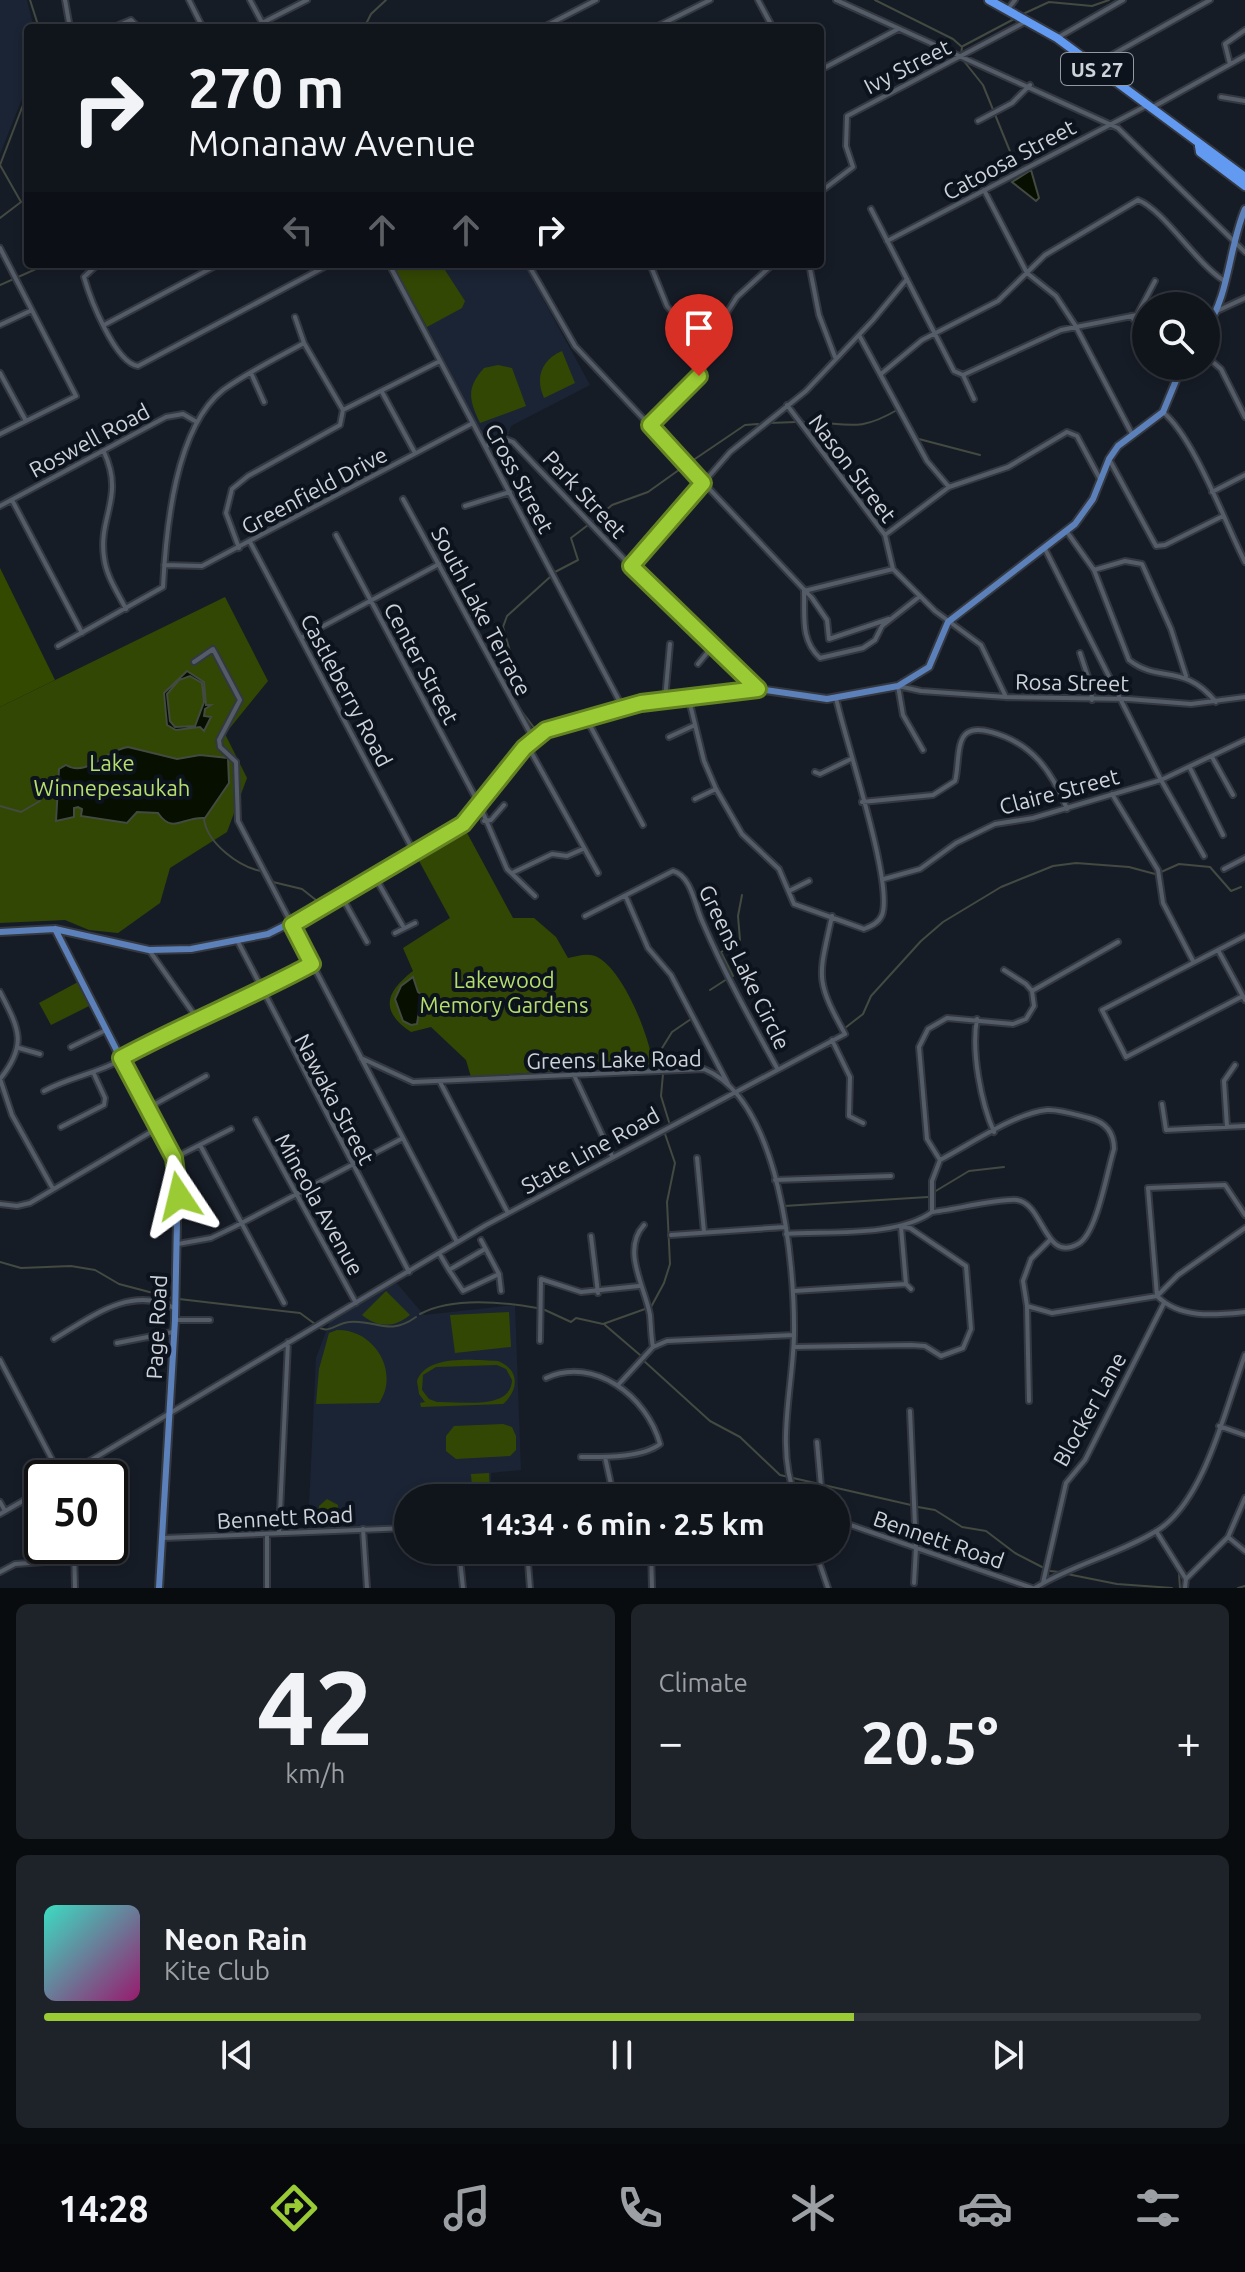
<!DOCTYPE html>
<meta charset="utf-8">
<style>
:root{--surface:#10151c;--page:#1e2229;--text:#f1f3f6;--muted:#9c9fa3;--line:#30343b;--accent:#9acb34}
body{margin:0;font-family:Ubuntu,sans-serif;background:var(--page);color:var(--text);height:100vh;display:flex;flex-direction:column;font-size:30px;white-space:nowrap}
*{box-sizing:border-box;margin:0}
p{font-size:26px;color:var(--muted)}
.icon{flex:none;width:44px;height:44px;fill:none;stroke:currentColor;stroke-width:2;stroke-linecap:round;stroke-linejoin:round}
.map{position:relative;height:1588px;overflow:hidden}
.drawer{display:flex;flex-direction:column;gap:16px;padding:16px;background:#090c0f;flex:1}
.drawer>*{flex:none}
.top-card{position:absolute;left:24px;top:24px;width:800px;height:244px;border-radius:8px;box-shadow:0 4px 12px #0003,0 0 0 2px var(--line);background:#10151c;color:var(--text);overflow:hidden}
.tools{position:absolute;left:1132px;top:292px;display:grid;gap:16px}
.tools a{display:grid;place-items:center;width:88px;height:88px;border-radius:50%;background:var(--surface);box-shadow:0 4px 12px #0003,0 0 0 2px var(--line);font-size:40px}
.speed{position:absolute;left:24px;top:1460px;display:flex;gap:16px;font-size:40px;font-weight:700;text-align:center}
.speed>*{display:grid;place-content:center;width:104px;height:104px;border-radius:50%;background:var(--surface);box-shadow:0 4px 12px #0003,0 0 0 2px var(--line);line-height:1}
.speed .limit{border:4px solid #111;border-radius:12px;background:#fff;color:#111}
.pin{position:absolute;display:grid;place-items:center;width:68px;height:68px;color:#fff;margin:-82px -34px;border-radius:50% 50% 50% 0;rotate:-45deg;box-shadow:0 0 8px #0007}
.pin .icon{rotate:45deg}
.me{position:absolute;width:88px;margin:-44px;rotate:350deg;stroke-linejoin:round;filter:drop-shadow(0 0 6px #0008)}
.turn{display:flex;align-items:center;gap:28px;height:168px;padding:0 32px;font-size:36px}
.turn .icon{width:104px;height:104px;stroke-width:2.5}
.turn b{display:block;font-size:56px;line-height:68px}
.lanes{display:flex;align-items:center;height:76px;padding:0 32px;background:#0003;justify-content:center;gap:40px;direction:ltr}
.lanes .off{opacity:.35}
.big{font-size:60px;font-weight:600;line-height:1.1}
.drawer .card{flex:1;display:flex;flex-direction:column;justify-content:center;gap:12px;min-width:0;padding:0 28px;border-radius:12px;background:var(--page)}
.drawer .dial{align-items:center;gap:0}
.dial b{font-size:104px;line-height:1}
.song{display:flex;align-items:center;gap:24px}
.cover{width:96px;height:96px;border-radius:12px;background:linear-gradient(135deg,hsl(170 70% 55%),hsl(320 70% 35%))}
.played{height:8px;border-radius:4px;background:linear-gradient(90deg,var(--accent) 70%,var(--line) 70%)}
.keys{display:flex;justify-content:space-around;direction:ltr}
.heat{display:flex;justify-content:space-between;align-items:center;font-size:44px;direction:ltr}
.drawer .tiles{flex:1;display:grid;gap:16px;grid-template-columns:1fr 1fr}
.card:last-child{grid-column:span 2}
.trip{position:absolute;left:394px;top:1484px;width:456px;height:80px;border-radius:40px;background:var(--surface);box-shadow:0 4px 12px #0003,0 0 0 2px var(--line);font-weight:600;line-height:80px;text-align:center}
.dock{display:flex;height:128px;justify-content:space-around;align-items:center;background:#06080b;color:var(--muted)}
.dock .icon{width:56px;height:56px}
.dock .current{color:var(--accent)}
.dock b{font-size:36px;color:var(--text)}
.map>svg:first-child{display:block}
</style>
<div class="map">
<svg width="1245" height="1588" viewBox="0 0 1245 1588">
<rect width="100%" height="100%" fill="#161c26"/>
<path fill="#1b2434" d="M0,0H27L34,28H28V84L0,154Z
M396,264H524L590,385L511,426L508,437L485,441L392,266Z
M395,1281L424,1315L515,1305L521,1470L491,1473V1498H408V1525L308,1527L316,1358L330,1321Z"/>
<path fill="#334704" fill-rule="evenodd" d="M399,264L443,267L465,301L462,308L427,327L394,267Z
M562,351L575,383L544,398C535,378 541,360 562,351Z
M498,365L512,368L526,406L480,423C469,400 466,388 484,368Z
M225,597L268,681L225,734L247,778L227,832L170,868L160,903L118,933L89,930L65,920L0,923V707Z
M466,831L513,918H534L556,937L568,958C578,956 590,952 599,958C625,974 649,1036 653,1064L471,1077L466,1060L431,1027L411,1032C378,1010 387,991 413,971L403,948L450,918L418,859Z
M78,982L91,1005L51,1025L39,1003Z
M386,1291L410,1315C394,1328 378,1328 362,1315Z
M509,1312L511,1347L455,1353L450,1315Z
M337,1330C375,1329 400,1373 379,1403L316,1404L319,1369L329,1333Z
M498,1361C520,1370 519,1390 503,1404L421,1407L420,1403L425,1402L419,1394L417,1381C426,1354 474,1360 498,1361ZM497,1365L506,1369L512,1380C511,1411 460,1401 437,1402L429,1399L422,1390L423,1375L436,1367Z
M503,1424L512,1427L516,1436V1450L510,1456L456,1459L446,1451V1436L454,1426Z
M489,1473L490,1498L466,1495L472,1488L471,1474Z
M327,1499L338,1505L339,1522H317L319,1506Z"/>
<path fill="#334900" d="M0,568L55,680L0,707Z"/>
<path fill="#070f00" stroke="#434a41" stroke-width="2" fill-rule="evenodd" d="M1031,170L1039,198L1036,201L1012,182Z
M187,671L204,682L206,705H211L205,709L204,716L211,717L204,731L200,727L176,730L167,725L164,693ZM190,676L202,683L204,702L195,726L175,727L170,721L167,694L179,680Z
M128,747L177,759L200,755L228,758L229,783L205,818C183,816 173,835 158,813L137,812L127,823L81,816L82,809L78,807L74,808V817L56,821L59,769L66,765C86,778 108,749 128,747Z
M413,977L418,992L431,1002L419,1011L417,1024L411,1025L403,1021L395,999L401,986Z"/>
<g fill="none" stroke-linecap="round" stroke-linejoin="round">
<path stroke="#434a41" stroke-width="2" d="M30,0L39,28
M875,0L953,39L962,47L961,55
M1023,14L1049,2L1092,6L1109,0
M364,28L371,14L386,0
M963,46L1014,19
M963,60L983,85L1018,171
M0,218L21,202L0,165L28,92
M0,285L36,269L53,268L54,264
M803,422C847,422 856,434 897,410
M769,423L796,422
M915,438L980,455
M689,463L745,425L758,424
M591,523L612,505L648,492L683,467
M555,572L578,560L571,538L588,525
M505,682L513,662L503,627L507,616L550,577
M517,705L535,729
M531,747L538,739
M506,780L527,752
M498,791L503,784
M0,806L21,812L40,801
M204,819C207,843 239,867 261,871
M430,849L458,833
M267,871L273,882L302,889L321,904
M1161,872L1179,864L1210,867L1231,891L1241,887
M379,878L422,853
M326,908L340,901
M733,976L721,952L740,940L738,916L742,895
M710,990L727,979
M845,1028L863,1014L871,996L921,941L943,922L1001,887L1053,866L1076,863L1129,867L1155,874
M818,1050L832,1045
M662,1066L659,1053L672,1032L691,1019
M663,1074L661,1096L669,1122
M934,1192L969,1171L1004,1167
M784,1206L928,1197
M730,1233L780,1230
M0,1262L21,1268L71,1266L95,1270L119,1284L172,1298
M179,1299L300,1313L315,1324
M651,1307L664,1283L670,1264L667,1202L675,1163L664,1131
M545,1310L571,1322L576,1318L603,1324L645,1309
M420,1314C453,1296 503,1302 537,1308
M605,1325L640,1355
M320,1328C330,1333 337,1323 349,1322C376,1319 388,1337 416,1317
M644,1361L710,1421L740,1437L780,1475L911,1505
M918,1507L935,1510L962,1527L986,1531L1015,1553L1042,1567
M1050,1571L1060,1572
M1067,1574L1117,1584L1172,1588
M1179,1574L1180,1588
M1238,1588L1245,1586"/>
<g stroke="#343840" stroke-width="8">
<path id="minor" d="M65,0L70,28
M189,0L203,28
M250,0L265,28
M758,0L773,28
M836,0L1118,128L1245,252
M1008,9L1015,0
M262,23L307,0
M112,28L131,20L139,28
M542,28L596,0
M654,28L710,0
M1057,38L1123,0
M1230,64L1225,44L1245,30
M1094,65L1210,0
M820,70L898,29
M1221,97L1245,101
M1153,107L1245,56
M978,121L1012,103L1030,85
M984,190L1027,273L1056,296L1075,325L1132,434
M820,192L853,167L846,146L847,116L1027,21
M871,209L954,371L963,375L974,399
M887,241L1146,106
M0,248L76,396L0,434
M98,264L84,277C90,298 115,363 138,366L330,264
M389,264L623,708
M528,264L575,346L812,598L827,620L829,639L889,619
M650,264L667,306L708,355
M809,264L819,315L835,357
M1131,316L1146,334
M1206,316L1245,298
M295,317L304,343L343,410
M0,325L30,311
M104,325L219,264
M859,335L927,461L949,487
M1206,356L1221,369L1245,417
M0,373L26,421
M251,373L264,402
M881,374L922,340L998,301L1045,255L1138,200C1164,210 1195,262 1223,280
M963,375L1061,330L1137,315L1155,281
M382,392L415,453
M787,405L885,535L893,569L935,611L981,645L1006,697
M1163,412C1195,439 1225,523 1245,562
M650,424L699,376L728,311L737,297L773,264
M486,446L505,439L513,442L643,579L758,689
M104,452C125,497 98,517 104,557C106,576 118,593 126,609
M1109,459L1156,546L1165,545L1223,516
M1212,492L1245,475
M403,499L533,738
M12,500L82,633
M0,506L166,417L183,414L195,421
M465,506L510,492
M1067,532L1094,570L1129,660C1160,684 1183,662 1216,702
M336,535L480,806L507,869L535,896
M885,535L949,487L1008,467L1067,432L1077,436L1100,479
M250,542L415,854
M239,548L226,513L232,489L248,476L340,425L343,410L440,361
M1045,549L1161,780L1204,856
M164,565L202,566L473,423
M631,566L730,452L806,391L873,320L907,279
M1094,570L1125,561L1142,564L1171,629L1186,676
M804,591C805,616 800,640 820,658L863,648L875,640L882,626L919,597
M804,591L893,569
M301,638L439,564
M58,646L163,587C166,529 175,428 223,390C248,372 277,358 304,343
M1080,653L1091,686L1092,700
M194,662L213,649L240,700L219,740L220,747L236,762L238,821L457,1242
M698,664L712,647
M688,696L704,761L716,789L742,834L779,869L794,904L864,929C871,926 879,923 882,915C894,884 845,740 836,698
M665,699L670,644
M586,718L643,825
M669,737L695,725
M525,748L530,750L598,873
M923,750L903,715L898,686L921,691L1006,697L1128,699L1191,704L1245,697
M1212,757L1233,795
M1190,768L1223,835
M815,772L820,774L851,759
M1112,794L1158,870L1163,903L1193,961
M695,799L716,789
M862,802L933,795L955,781C959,769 956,740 967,733C974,728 984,730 991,732C1032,743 1052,771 1067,809
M484,821L491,820L504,805
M1224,869L1245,858
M512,873L552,854L567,856L583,849
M375,877L404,928
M884,879L920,869L956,843L995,824L1033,818L1161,780L1245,740
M789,891L809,881
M342,897L367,942
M626,897L648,948L671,975L728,1084
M585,916L673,871C692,876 695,907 703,923C724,972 751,1021 777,1068
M395,933L415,923
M237,940L409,1272
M149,950L196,1017
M1218,950L1245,1000
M1032,991L1118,942
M0,992C19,1029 28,1044 0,1079L12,1115L53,1189
M1243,996L1126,1057L1102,1010L1245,936
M977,1019C971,1051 981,1103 994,1132
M832,1040L850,1077L849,1116L863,1123
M71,1047L106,1030
M19,1048L40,1054
M121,1058C184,1024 249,998 312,964
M361,1058L413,1082L704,1069C780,1100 795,1264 794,1335C793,1388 775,1448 796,1498
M574,1075L612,1156
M440,1082L508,1213
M44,1091C70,1077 95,1074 121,1060
M1162,1104L1166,1130L1245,1126
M148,1108L206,1076
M256,1120L356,1303
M61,1127L104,1105L105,1098L94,1074
M1227,1127L1224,1081L1235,1065
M200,1145L284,1303
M174,1158L231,1129
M697,1158L704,1232
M940,1160L927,1139L919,1047L928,1029L947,1018L1013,1024L1026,1019L1034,1006L1032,991L1026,984L1004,970
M775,1180L891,1176
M0,1204L17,1206L30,1203L156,1129
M644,1225C621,1250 645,1287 650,1315C651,1326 651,1337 653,1347
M901,1227L906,1284
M786,1234C828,1231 898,1237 932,1212V1181L940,1160C969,1145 1015,1113 1047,1110C1059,1109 1077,1115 1089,1118C1105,1122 1114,1132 1114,1149C1107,1171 1097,1234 1078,1244C1044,1263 1044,1204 1017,1200C1002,1198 951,1210 932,1212
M671,1235L785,1227
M591,1236L598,1293
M481,1240L499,1274L501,1291
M178,1244L211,1238L234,1227L403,1138
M485,1249L449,1270L463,1291L499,1274
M439,1253L449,1270
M794,1291L906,1284L911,1289
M1157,1296L1148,1188L1225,1185L1245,1215
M1157,1296L1178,1275L1245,1228
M1027,1306L1052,1313L1157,1296C1180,1319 1215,1315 1245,1312
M175,1320H210
M54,1339C91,1317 131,1285 174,1308
M540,1341L541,1279L581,1292L639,1286
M117,1343L173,1332
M794,1347L911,1345L925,1346L941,1356L963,1348L971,1329L966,1266L910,1228L903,1227
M0,1360L58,1471L55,1478
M546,1378C594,1356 647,1396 660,1444C642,1458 603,1457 581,1457
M618,1385L653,1347L667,1341L794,1335
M1029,1401L1027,1306L1023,1281L1031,1259L1050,1240
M910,1411L916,1548L914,1583
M1219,1426L1245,1435
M817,1442L822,1498
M605,1457L614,1498
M61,1478L486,1225L845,1034C814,978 819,977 832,916
M674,1498H710
M0,1502L5,1511
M0,1514L42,1490
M836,1520L1032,1588
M363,1529L367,1588
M1156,1531L1186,1579
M279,1533L288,1342
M267,1534V1588
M1228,1537L1245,1551
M164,1538L408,1528
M74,1546L75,1588
M459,1550L463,1588
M527,1550L530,1588
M651,1550L652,1588
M815,1550L828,1588
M0,1572L15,1564L75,1560
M1043,1583L1066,1483L1085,1460L1164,1303
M1035,1588C1073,1564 1120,1554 1158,1530C1205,1500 1226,1406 1245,1355
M1185,1588L1186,1579L1228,1537L1245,1498"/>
</g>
<g stroke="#343840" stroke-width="10">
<path id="major" d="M1206,328C1229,297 1229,246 1245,209
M55,929L178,1171L175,1320L159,1588
M0,932L55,929L149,950L191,949L268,934L342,897L463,824L533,738L555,727L665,699L758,689L827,699L898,686L929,667L948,622L1075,524L1093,499L1109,459L1118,446L1163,412L1182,366"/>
</g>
<g stroke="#343840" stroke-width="12">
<path id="highway" d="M989,0L1057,38L1245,177
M1199,146L1200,152L1245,186"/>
</g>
<use href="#minor" stroke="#545c68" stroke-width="4"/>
<use href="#major" stroke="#5c81ba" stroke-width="6"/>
<use href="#highway" stroke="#629af1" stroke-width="8"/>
</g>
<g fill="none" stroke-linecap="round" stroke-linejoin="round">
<g stroke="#648422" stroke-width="20">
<path id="route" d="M179,1196L174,1158L121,1058C184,1024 249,998 312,964L292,925L463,824L524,748L546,730L641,703L758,689L631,566L703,483L650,425L699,376"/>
</g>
<use href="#route" stroke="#9acb34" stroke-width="14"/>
</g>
<g text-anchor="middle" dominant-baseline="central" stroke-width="8" stroke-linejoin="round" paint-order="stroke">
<rect fill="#0d131d" stroke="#9499a1" stroke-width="2" x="1061" y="53" width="72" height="32" rx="6"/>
<g font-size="20" font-weight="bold" fill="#ced3da">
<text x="1097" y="69">US 27</text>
</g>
<g font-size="22" fill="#ced3da" stroke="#0d131d">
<text transform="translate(907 66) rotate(-27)">Ivy Street</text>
<text transform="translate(1009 159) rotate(-28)">Catoosa Street</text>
<text transform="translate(89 440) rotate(-28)">Roswell Road</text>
<text transform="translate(853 468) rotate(53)">Nason Street</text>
<text transform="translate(520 478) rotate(62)">Cross Street</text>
<text transform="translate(314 490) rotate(-28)">Greenfield Drive</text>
<text transform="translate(585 494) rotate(47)">Park Street</text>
<text transform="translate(482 611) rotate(62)">South Lake Terrace</text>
<text transform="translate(422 663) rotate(62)">Center Street</text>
<text transform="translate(1072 682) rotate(1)">Rosa Street</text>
<text transform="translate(347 690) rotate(62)">Castleberry Road</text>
<text transform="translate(1059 791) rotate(-15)">Claire Street</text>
<text transform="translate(745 967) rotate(64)">Greens Lake Circle</text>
<text transform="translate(614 1059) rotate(-1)">Greens Lake Road</text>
<text transform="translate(335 1099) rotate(62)">Nawaka Street</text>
<text transform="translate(590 1150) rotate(-29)">State Line Road</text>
<text transform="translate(320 1204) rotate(61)">Mineola Avenue</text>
<text transform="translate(156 1327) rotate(-87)">Page Road</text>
<text transform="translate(1089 1409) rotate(-61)">Blocker Lane</text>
<text transform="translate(285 1517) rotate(-3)">Bennett Road</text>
<text transform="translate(939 1539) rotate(19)">Bennett Road</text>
</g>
<g font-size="22" fill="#b5df6d" stroke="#0d131d">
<text x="112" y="762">Lake<tspan x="112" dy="25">Winnepesaukah</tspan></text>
<text x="504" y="979">Lakewood<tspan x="504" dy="25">Memory Gardens</tspan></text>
</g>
</g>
</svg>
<div class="tools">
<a><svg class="icon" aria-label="search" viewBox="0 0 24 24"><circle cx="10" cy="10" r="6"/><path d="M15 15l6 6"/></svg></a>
</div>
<div class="speed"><div class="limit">50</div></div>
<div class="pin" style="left:699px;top:376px;background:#d93025"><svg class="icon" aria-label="arrive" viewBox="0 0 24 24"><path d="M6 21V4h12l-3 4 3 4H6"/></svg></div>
<svg class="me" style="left:179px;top:1196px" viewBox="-20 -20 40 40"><path d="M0-17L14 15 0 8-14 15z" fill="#9acb34" stroke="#fff" stroke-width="4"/></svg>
<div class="trip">14:34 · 6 min · 2.5 km</div>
<div class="top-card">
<div class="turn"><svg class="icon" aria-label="right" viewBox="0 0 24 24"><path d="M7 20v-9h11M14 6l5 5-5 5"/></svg><div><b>270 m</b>Monanaw Avenue</div></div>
<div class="lanes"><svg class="icon off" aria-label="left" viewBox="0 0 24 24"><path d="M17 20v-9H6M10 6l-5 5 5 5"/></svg><svg class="icon off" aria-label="ahead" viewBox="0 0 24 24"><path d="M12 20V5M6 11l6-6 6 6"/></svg><svg class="icon off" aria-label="ahead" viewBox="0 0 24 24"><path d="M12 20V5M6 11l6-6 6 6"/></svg><svg class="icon" aria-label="right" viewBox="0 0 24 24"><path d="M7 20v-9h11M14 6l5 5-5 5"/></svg></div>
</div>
</div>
<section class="drawer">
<div class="tiles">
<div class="card dial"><b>42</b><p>km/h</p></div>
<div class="card"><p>Climate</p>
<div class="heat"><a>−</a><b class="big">20.5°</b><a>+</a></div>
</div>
<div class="card">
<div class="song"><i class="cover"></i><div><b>Neon Rain</b><p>Kite Club</p></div></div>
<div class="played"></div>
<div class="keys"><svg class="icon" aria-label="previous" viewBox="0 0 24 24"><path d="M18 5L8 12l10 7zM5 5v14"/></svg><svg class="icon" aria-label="pause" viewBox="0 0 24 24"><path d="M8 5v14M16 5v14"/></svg><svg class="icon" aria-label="next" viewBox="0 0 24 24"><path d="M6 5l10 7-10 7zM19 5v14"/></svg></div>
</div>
</div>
</section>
<nav class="dock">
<b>14:28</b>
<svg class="icon current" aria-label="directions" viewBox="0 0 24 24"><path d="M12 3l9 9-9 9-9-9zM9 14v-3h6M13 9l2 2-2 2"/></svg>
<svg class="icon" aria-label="music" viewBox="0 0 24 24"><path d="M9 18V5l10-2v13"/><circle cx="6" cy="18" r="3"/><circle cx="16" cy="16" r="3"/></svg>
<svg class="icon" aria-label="phone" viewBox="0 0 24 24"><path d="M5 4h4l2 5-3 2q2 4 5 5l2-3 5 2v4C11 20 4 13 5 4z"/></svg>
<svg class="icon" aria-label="climate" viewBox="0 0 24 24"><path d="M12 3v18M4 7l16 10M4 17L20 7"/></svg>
<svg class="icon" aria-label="car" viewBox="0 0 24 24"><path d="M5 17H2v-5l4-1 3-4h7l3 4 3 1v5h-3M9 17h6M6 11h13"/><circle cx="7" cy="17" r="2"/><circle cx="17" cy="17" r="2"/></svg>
<svg class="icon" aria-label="filters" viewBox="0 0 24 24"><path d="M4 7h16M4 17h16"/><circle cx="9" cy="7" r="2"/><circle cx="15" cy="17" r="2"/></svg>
</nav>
